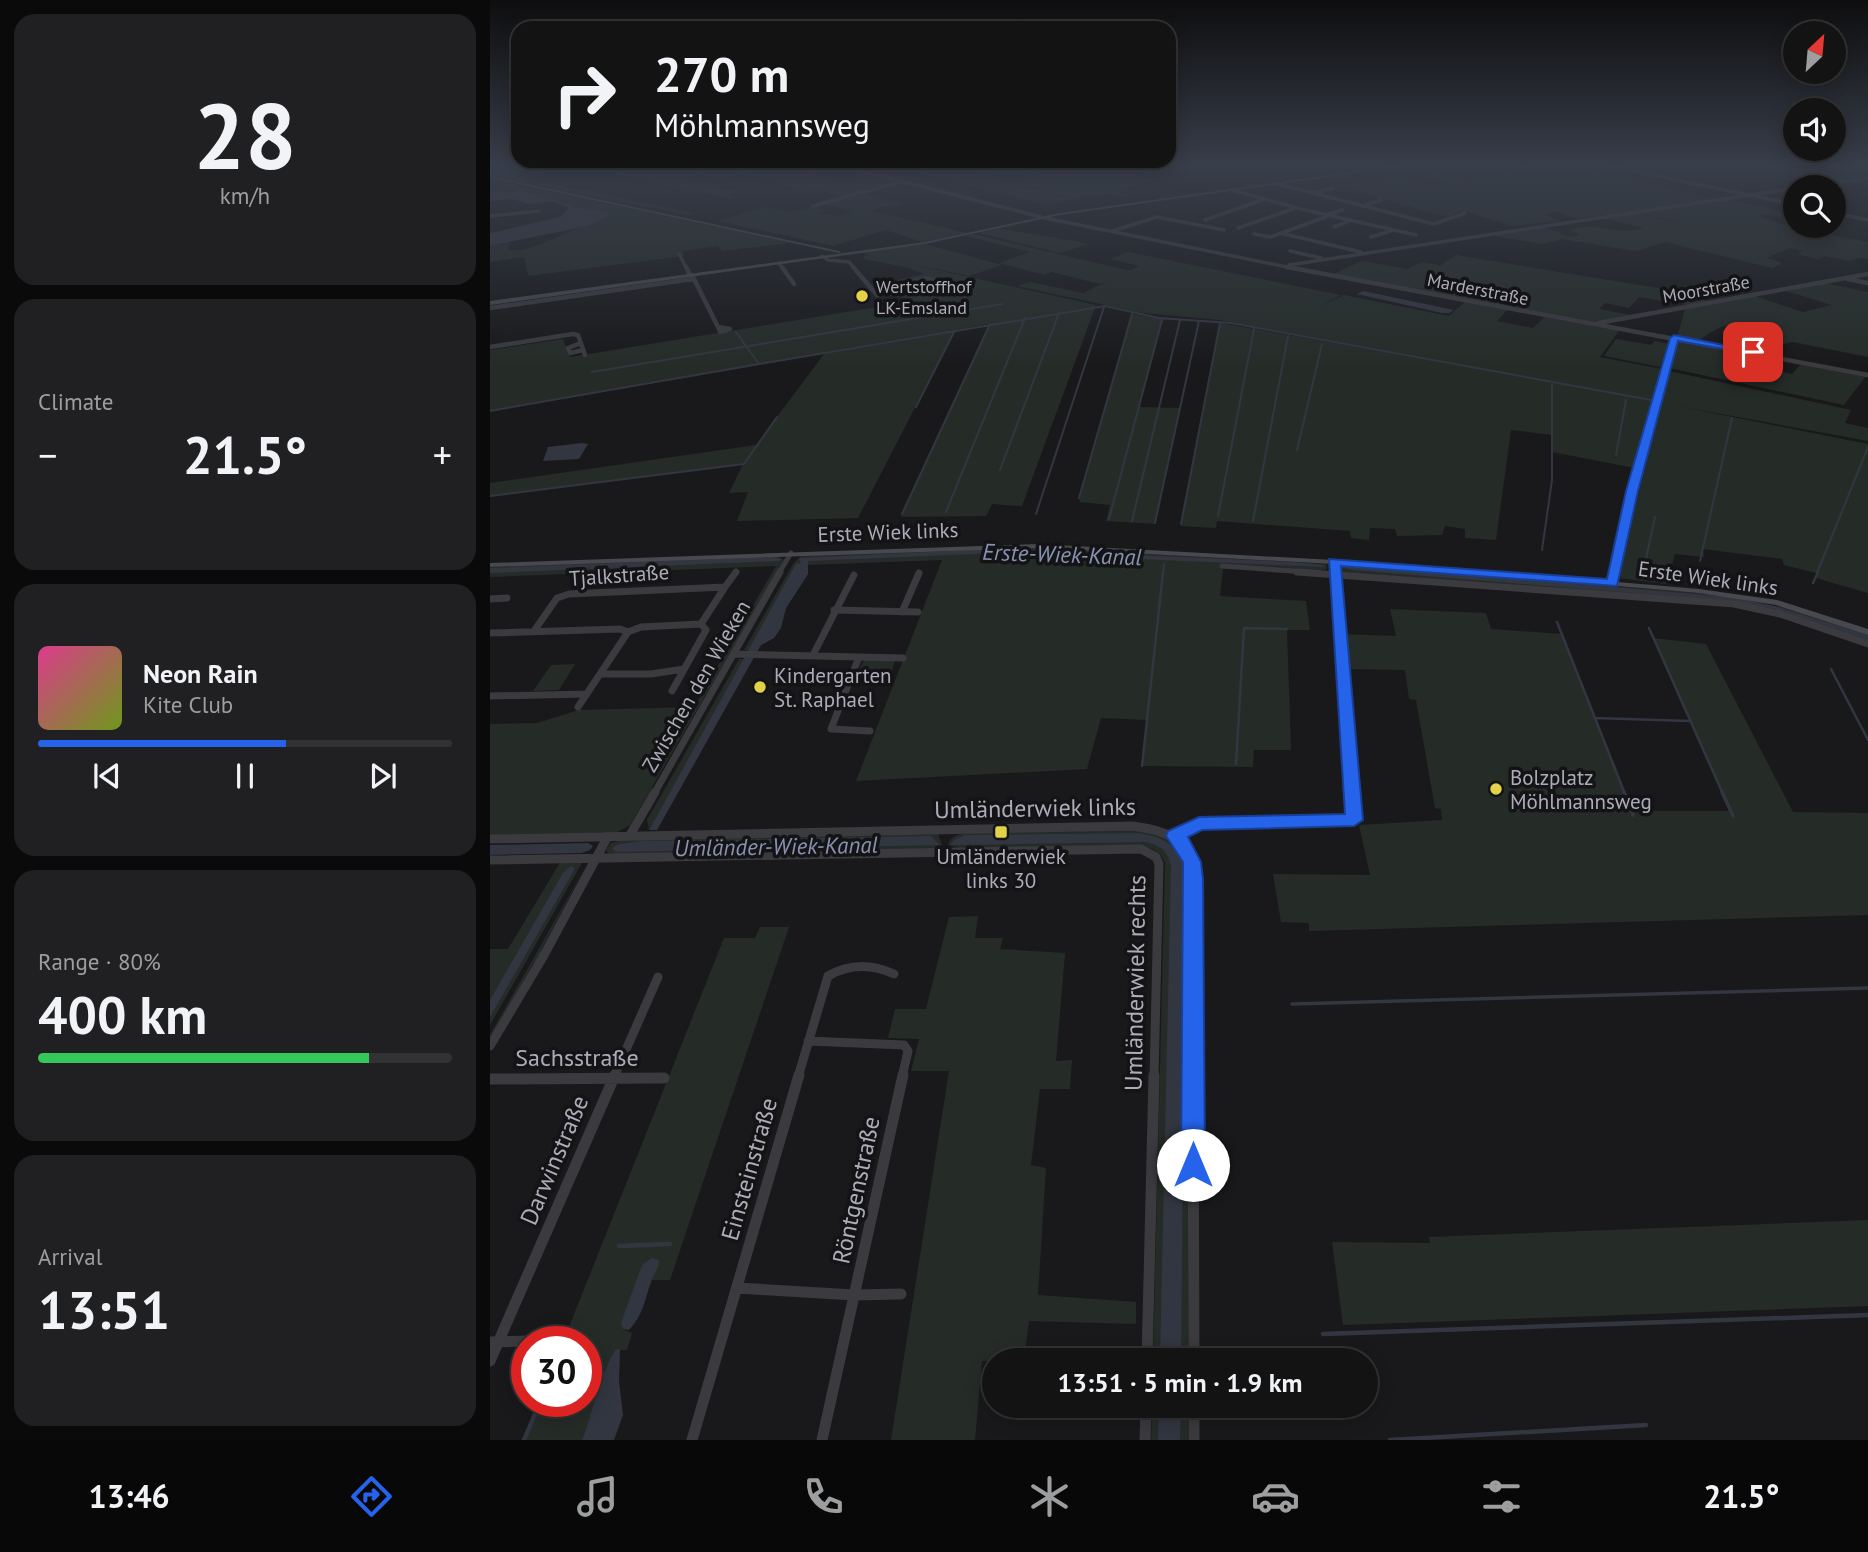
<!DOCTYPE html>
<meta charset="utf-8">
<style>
:root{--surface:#131314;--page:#202022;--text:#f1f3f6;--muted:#9d9ea0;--line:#323234;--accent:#2563eb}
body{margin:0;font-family:"PT Sans",sans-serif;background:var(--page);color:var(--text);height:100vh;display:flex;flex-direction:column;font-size:26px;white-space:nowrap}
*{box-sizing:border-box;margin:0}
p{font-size:23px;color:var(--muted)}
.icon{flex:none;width:38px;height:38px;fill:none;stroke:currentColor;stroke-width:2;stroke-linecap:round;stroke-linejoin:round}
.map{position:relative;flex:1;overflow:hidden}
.details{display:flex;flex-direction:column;gap:14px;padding:14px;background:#0a0a0b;width:490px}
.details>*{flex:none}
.top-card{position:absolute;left:21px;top:21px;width:665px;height:147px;border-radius:21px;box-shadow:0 4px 18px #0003,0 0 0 2px var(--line);background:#131314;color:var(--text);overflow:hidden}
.needle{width:46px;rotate:26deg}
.fabs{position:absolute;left:1293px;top:21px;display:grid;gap:14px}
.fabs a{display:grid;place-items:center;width:63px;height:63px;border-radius:50%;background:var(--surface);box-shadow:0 4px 18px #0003,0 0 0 2px var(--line);font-size:35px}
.speed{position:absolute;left:21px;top:1326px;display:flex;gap:14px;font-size:35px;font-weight:700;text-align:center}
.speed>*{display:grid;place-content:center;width:91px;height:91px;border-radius:50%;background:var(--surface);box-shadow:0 4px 18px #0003,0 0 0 2px var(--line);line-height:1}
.speed .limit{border:10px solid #d22;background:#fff;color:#111}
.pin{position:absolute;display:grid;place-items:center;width:60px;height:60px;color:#fff;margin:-30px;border-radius:14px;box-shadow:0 4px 10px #0006}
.me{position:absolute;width:77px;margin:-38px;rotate:0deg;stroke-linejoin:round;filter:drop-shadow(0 0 5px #0008)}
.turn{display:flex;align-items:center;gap:24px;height:147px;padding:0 28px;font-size:32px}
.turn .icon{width:91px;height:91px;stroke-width:2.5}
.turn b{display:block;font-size:49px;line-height:60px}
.big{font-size:52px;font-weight:600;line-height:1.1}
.details .widget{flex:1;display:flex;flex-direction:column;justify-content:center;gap:10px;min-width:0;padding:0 24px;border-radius:21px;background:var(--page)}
.details .dial{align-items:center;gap:0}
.dial b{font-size:91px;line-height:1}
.song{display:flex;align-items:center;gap:21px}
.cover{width:84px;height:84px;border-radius:10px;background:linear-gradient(135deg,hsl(330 70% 55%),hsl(80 70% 35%))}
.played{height:7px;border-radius:4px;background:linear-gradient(90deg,var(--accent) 60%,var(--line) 60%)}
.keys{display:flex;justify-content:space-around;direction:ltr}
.heat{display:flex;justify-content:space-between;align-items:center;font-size:38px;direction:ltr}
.charge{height:10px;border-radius:5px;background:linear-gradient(90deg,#34c759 80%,var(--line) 0)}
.trip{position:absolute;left:492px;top:1348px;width:396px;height:70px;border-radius:35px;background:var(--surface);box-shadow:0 4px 18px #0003,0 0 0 2px var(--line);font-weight:600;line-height:70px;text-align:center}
.menu{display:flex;height:112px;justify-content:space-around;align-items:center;background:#080808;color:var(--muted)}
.menu .icon{width:49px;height:49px}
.menu .current{color:var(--accent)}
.menu b{font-size:32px;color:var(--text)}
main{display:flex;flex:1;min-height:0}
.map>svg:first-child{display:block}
</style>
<main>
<section class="details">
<div class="widget dial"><b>28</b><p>km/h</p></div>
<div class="widget"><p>Climate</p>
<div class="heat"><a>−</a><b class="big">21.5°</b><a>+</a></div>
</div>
<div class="widget">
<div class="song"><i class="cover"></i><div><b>Neon Rain</b><p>Kite Club</p></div></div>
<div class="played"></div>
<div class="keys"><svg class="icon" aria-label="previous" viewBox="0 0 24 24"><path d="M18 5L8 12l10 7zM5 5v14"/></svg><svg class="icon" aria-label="pause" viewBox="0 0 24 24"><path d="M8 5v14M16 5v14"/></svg><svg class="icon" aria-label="next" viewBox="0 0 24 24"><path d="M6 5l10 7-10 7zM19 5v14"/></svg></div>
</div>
<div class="widget"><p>Range · 80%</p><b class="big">400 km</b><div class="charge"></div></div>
<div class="widget"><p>Arrival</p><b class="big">13:51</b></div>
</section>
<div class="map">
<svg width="1378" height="1440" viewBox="0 0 1378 1440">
<rect width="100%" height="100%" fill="#19191b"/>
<path fill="#252c28" d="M0,164H59L34,170L25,176L204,213L198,215L0,175Z
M84,164H190L187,167L204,170L213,165L211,164H227L256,173L230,179L207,174L185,182L193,181L248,192L240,195L247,197L241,199L123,174L145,167L126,165L108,169Z
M231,164H284L351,183L386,176L406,181L351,197L325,188L312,191Z
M441,164H470L458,168L479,173L471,170L495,164H545L542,166L621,183L582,174L592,170L566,164H595L671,181H659L628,191L642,195L634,197L618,194L607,196L589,192L609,198L597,196L587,199L525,183L550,174C537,171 528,176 516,175C504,174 499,171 487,175L582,199L555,205L432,173L443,171L436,168L444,165Z
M1011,164H1072L1228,199L1087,219L1068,212L1055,214L1068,221L1023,226L972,210L958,217L845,186L912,177L943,186L963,181L948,182L924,175L946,172L974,180L1030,169Z
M1145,164H1257L1272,167L1280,164H1378V176L1346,181L1302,174L1282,178L1235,169L1226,172L1256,177L1260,181L1235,176L1211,178Z
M0,179L302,243L232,251L228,246L192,251L194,256L38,276L34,257L0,262V246L20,243L18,250C47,253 70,231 97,226L82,207L83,205L26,191L0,193Z
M370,193L416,204C404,207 391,205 381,211L478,233L432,242L396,230L343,246L228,221L276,207L302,212L323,207L335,210L329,213L349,216L362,211L331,203Z
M1238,199L1305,214V221L1276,214L1268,216L1304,228L1378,242V259L1366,258L1360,261L1335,256L1328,259L1307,254L1313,251L1300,248L1277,258L1293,263L1282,268L1175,242L1146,251L1072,239L1053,244L999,235L1055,227L1080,237L1090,235L1080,230C1103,220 1129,237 1153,228L1113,218L1149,213L1223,233L1152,213Z
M509,228C539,235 568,237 599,244L570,253L489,233Z
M483,234L641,271L610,284L561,272L554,275L509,263L540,252L476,236Z
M435,244L512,265L479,276L393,258L606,305L532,506L502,504L496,516L411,517L499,324L465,330L368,518L247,521L258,492L239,493L253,464L0,496V483L266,445L334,354L0,411V350L73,339L80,357L412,303L411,297L397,296L385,285L434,274L415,267L374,259L373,257L379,255L371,252Z
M638,252L851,295L828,307L854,295L959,316L975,302L1017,310L1007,321L1043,328L1055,317L1129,331L1110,357L1172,369L1145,468L1062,452V435L1021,430L1006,540L975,538V529L955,526L952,535L907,536L905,529L880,528L879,540L861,538L860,531L727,521L726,528L691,526L730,323L981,367L729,320L653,313L527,286L540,282L593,293L649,266L621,259Z
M966,255L1192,292L1190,297L1219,301L1197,305L1149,297L1139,308L1115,303L1109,309L1141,315L1103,322L843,274L872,261L918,269L931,262L951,265Z
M1334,283L1378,292V357L1303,342L1262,350L1231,345L1259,328C1240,319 1226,329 1209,340L1187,337L1195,309L1265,296L1313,312L1341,305L1293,290Z
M642,314L672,319L649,407L690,408L665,524L616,521L620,505L590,502L589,498Z
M1126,339L1162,345L1164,341L1180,344L1170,367L1114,356Z
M1188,339L1269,354L1259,365L1302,374L1312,363L1376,376L1354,405L1179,368Z
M1179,371L1361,410L1355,423L1378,428V441L1188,406L1378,444V593L1326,578V573L1294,565L1292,559L1213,549L1214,557L1185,554L1177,584L1128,578Z
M540,547L836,564L837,569L831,570L733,569L730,596L816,601L820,630H797L801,750H764L763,767L652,766L657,720L611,718L597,769L366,781L452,560L317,565L318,574L296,608L291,627L284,638L271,645L267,651L254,650L303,564L312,555Z
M287,556L294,560L140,825L127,832L0,835V724L47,723L89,710L204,707L286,566L0,577V567Z
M853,564L1233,595L1301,609L1378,634V643L1281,611L1064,588L854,572L848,568Z
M900,609L996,613L1001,629L1072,634L1142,811H1240L1163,638L1216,644L1303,812L1378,813V915L819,931V923L791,922L783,874L880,875L869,825L952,820L951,809L945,808L926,700L919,699L915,670L855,669L852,634L906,636Z
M249,659H255L159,830L157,820Z
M378,659L405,660L401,674H367L373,662Z
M85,664L69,690L43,691L61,665Z
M637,829C691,838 696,840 700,896L698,1360H663L675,863C670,850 661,848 649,845L470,848L458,845L460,840C474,826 500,837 515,831Z
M448,834L452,845L446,848L131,855L118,853L116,850L121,843L133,840Z
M71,861H93L0,1025V949H18Z
M98,862L51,950L53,951L46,963L43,964L0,1041V1035Z
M488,916L485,938H513L510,949L575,953L566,1061L582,1060L580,1089H550L541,1165L556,1168L548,1295L646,1302V1324L539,1321L534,1360L492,1361L485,1440H401L459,1071H421L429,1039L398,1038L405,1009H436L459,917Z
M270,927H299L180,1280H161L169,1267L133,1329L142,1333L137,1350H125L92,1440H33L48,1402H96V1342H73L234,938H265Z
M1378,1220V1306L853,1325L842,1242L940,1243L939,1237Z
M662,1405H698V1440H661Z"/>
<path fill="#323640" d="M30,191L86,206L82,207L84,208L107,210L121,215L97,226L0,246V233L70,217L79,208L63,201L38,204L23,199L0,201V193Z
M435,276L487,286L480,290L424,297L396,287Z
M873,291L964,310L959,313H952L867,294Z
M92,443L98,444L89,459L53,461L58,447Z
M507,549L803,562L831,565L835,567L510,553L318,561V574L296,608L291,628L284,638L271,645L171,823L167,830H159L306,564L311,563L309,558Z
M282,557L292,559L289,561L0,573V568Z
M862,565L1240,597L1284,606L1378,635V641L1239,601L863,570L850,567Z
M647,833C669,836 679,840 692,858L694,1049L691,1360H670L681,866C677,850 672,846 655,842L460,845L464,840L475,835Z
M441,836L450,845L126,852L122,848L129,844L152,841Z
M98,843L103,846L100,850L92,853L0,855V845Z
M81,866L85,868L83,872L0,1017V1000L73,873Z
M162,1258L169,1260C169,1269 164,1273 161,1282C154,1302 154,1313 139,1330L133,1329L131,1323L152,1265Z
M130,1349L129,1381L133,1415L124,1440H92C104,1409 109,1378 125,1350Z
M669,1405H691L690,1440H668Z"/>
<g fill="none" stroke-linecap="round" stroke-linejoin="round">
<path stroke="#323640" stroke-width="2" d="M269,364L615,306L669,318L741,323L1161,400
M102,372L512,304
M426,407L464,332
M0,411L269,364L246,332
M807,450L832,344
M1126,455L1136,400
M510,470L569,313
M0,496L254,464L287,417
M589,498L642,314
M456,512L535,318
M412,514L500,324
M546,514L614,307
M728,516L764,329
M619,519L672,320
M642,521L690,320
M763,521L798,336
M665,523L709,321
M691,524L730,323
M1052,550L1062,480V384
M1210,561L1242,418
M673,573L674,564
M1153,573L1165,517
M1327,573L1378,447"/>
<path stroke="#323640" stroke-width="2.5" d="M1152,579L1154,572
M1323,583L1328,572
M1067,622L1135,794
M1159,628L1233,794
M1341,669L1378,740
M1105,718L1199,721
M746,764L754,628L797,629
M652,766L673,572"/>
<path stroke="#323640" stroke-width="3.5" d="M1134,792L1143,815
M1232,792L1243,816
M802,1004L1378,988"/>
<path stroke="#323640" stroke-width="4.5" d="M129,1246L180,1244
M833,1334L1378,1315
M34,1440L50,1402
M900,1440L1156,1425"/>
<path stroke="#3a3a3f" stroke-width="3.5" d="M344,164L555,218L807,269
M1110,164L1254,194
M788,184L944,224L975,213
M1314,187L1378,178
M742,190L811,209L926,235
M825,193L843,188
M1265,196L1306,205
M323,206L410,182
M873,206L891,200
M1344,213L1378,220
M836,215L853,210
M0,216L49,211
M715,220L772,200
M844,227L857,222
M748,228L803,209
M622,231L667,217L734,230
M790,233L871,252
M764,234L780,237L836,217
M881,237L904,230
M800,251L831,258
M189,254L197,269
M332,256L338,260L359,262L365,269
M289,263L293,269
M799,265L1306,188"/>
<path stroke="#3a3a3f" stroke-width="4.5" d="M196,267L200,275
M292,267L304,284
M363,267L387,295
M797,267L1378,375
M202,275L228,327
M1358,279L1378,283
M0,308L203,279
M1108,323L1378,274
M228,327L240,329L230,332Z
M91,343L78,348L80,353L93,350
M0,347L83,334L88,335L95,355
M1166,402L1184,338"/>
<path stroke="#3a3a3f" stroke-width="5" d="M844,562L845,573
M732,566L830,573
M289,573L301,553
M1124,573L1142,491L1167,400"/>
<path stroke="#3a3a3f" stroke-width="7" d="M807,572L1244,604L1290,614L1378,644
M845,572L862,794
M1122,583L1124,572
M235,587L246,572
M0,599L17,598
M344,610L428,612
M412,612L429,573
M44,631L67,598L79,594L235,587L211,624L216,630L182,691
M138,632L151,627L211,624
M0,633L130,629L138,632L88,707
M244,654L413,658
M323,655L364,575
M369,657L341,729L380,731
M111,674H161L194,669
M0,696L97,694
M164,794L290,572"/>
<path stroke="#3a3a3f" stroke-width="9" d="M140,835L165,792
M685,836L709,824L864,820L862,792
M0,839L643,826C671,830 693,835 701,865L703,1077
M0,860L651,849L666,857L669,864L664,1077
M318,1041L414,1045L418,1051L412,1077
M0,1046L53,957L118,836
M124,1077L168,977
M308,1077L338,976C359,964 382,964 404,974"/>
<path stroke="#3a3a3f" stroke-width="11" d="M703,1075L704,1360
M0,1079L174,1078
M247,1288L364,1295L411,1294
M0,1342L77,1340
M657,1360L664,1075
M0,1361L125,1075
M704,1405V1440
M202,1440L309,1075
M332,1440L413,1075
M655,1440L656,1405"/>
<path fill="#48484f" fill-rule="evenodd" d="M920,164H931L570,215L435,244L0,305V301L435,242L570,213Z
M0,176L349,251L351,252L349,253L0,178Z
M548,544L917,564L1209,589L1287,600L1378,629V635L1286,605L1209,593L917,568L548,548L0,567V563Z"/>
</g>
<linearGradient id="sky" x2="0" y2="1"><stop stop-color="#0e0e0f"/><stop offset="0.45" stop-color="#383e4a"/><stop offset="1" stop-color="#383e4a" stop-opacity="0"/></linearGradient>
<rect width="1378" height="366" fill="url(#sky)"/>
<path fill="#2563eb" stroke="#184099" stroke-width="2" d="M1184,335L1268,352L1263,354L1188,341L1148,491L1127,586L851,566L873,820L864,826L712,830L698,837L711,862L713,879L715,1165L712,1173L703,1176L695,1173L691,1165L693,862L676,836L678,831L709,817L855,814L839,559L1117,579L1136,491L1180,338Z"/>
<g fill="#e2d249" stroke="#141416" stroke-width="2.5">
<circle cx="372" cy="296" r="7"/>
<circle cx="270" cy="687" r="7"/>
<circle cx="1006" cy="789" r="7"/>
<rect x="504" y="825" width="14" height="14" rx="3.5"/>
</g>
<g text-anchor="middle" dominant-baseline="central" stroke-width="7" stroke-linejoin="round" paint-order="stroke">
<g font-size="18" fill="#acadb9" stroke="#141416" text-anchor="start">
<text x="386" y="286">Wertstoffhof<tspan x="386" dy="21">LK-Emsland</tspan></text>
</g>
<g font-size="18" fill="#acadb9" stroke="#141416">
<text transform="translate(988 289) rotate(11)">Marderstraße</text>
<text transform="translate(1216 289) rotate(-10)">Moorstraße</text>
</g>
<g font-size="21" fill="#acadb9" stroke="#141416">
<text transform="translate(398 532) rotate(-2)">Erste Wiek links</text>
<text transform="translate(129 575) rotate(-4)">Tjalkstraße</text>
<text transform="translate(1218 578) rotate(8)">Erste Wiek links</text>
<text transform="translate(206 686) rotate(-60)">Zwischen den Wieken</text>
</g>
<g font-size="21" fill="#acadb9" stroke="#141416" text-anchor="start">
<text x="284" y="675">Kindergarten<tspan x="284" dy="24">St. Raphael</tspan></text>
<text x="1020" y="777">Bolzplatz<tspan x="1020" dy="24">Möhlmannsweg</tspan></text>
<text x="511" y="856" text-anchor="middle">Umländerwiek<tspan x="511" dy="24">links 30</tspan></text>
</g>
<g font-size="23" font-style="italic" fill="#8793b1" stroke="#141416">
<text transform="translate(572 554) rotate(2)">Erste-Wiek-Kanal</text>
<text transform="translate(286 846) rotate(-1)">Umländer-Wiek-Kanal</text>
</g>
<g font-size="24" fill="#acadb9" stroke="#141416">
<text transform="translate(545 808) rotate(-1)">Umländerwiek links</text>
<text transform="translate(645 983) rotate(-89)">Umländerwiek rechts</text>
<text x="87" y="1057">Sachsstraße</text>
<text transform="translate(64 1160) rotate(-67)">Darwinstraße</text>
<text transform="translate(259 1169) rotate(-74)">Einsteinstraße</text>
<text transform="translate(366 1190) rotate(-78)">Röntgenstraße</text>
</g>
</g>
</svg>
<div class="fabs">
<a><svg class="needle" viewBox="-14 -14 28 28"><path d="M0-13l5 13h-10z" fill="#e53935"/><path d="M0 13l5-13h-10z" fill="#9d9ea0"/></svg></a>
<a><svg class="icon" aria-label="sound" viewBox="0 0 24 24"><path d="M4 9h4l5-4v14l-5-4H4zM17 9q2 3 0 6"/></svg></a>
<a><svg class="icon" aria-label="search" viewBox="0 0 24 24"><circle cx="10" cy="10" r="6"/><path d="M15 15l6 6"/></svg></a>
</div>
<div class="speed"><div class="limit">30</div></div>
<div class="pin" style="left:1263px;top:352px;background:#d93025"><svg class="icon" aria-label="arrive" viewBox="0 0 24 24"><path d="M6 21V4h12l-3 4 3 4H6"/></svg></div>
<svg class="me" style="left:703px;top:1165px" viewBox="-20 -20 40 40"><circle r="19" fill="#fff"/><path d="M0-13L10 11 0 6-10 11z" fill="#2563eb"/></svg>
<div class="trip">13:51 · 5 min · 1.9 km</div>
<div class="top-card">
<div class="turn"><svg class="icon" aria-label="right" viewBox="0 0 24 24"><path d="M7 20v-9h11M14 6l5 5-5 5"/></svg><div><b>270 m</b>Möhlmannsweg</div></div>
</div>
</div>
</main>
<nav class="menu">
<b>13:46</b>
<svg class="icon current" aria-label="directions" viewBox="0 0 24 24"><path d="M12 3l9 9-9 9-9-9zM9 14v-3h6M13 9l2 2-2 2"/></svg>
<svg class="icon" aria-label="music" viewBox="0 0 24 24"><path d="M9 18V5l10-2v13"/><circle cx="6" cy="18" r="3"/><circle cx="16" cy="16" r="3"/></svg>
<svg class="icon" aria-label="phone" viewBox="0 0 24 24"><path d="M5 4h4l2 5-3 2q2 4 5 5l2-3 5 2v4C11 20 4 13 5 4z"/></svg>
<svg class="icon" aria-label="climate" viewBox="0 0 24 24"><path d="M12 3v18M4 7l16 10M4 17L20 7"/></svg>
<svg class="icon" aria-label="car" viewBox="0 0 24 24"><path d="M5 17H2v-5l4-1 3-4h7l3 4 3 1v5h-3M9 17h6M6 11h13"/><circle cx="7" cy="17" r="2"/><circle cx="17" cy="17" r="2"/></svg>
<svg class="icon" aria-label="filters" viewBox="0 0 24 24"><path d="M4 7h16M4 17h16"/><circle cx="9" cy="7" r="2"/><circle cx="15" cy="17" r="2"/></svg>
<b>21.5°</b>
</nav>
